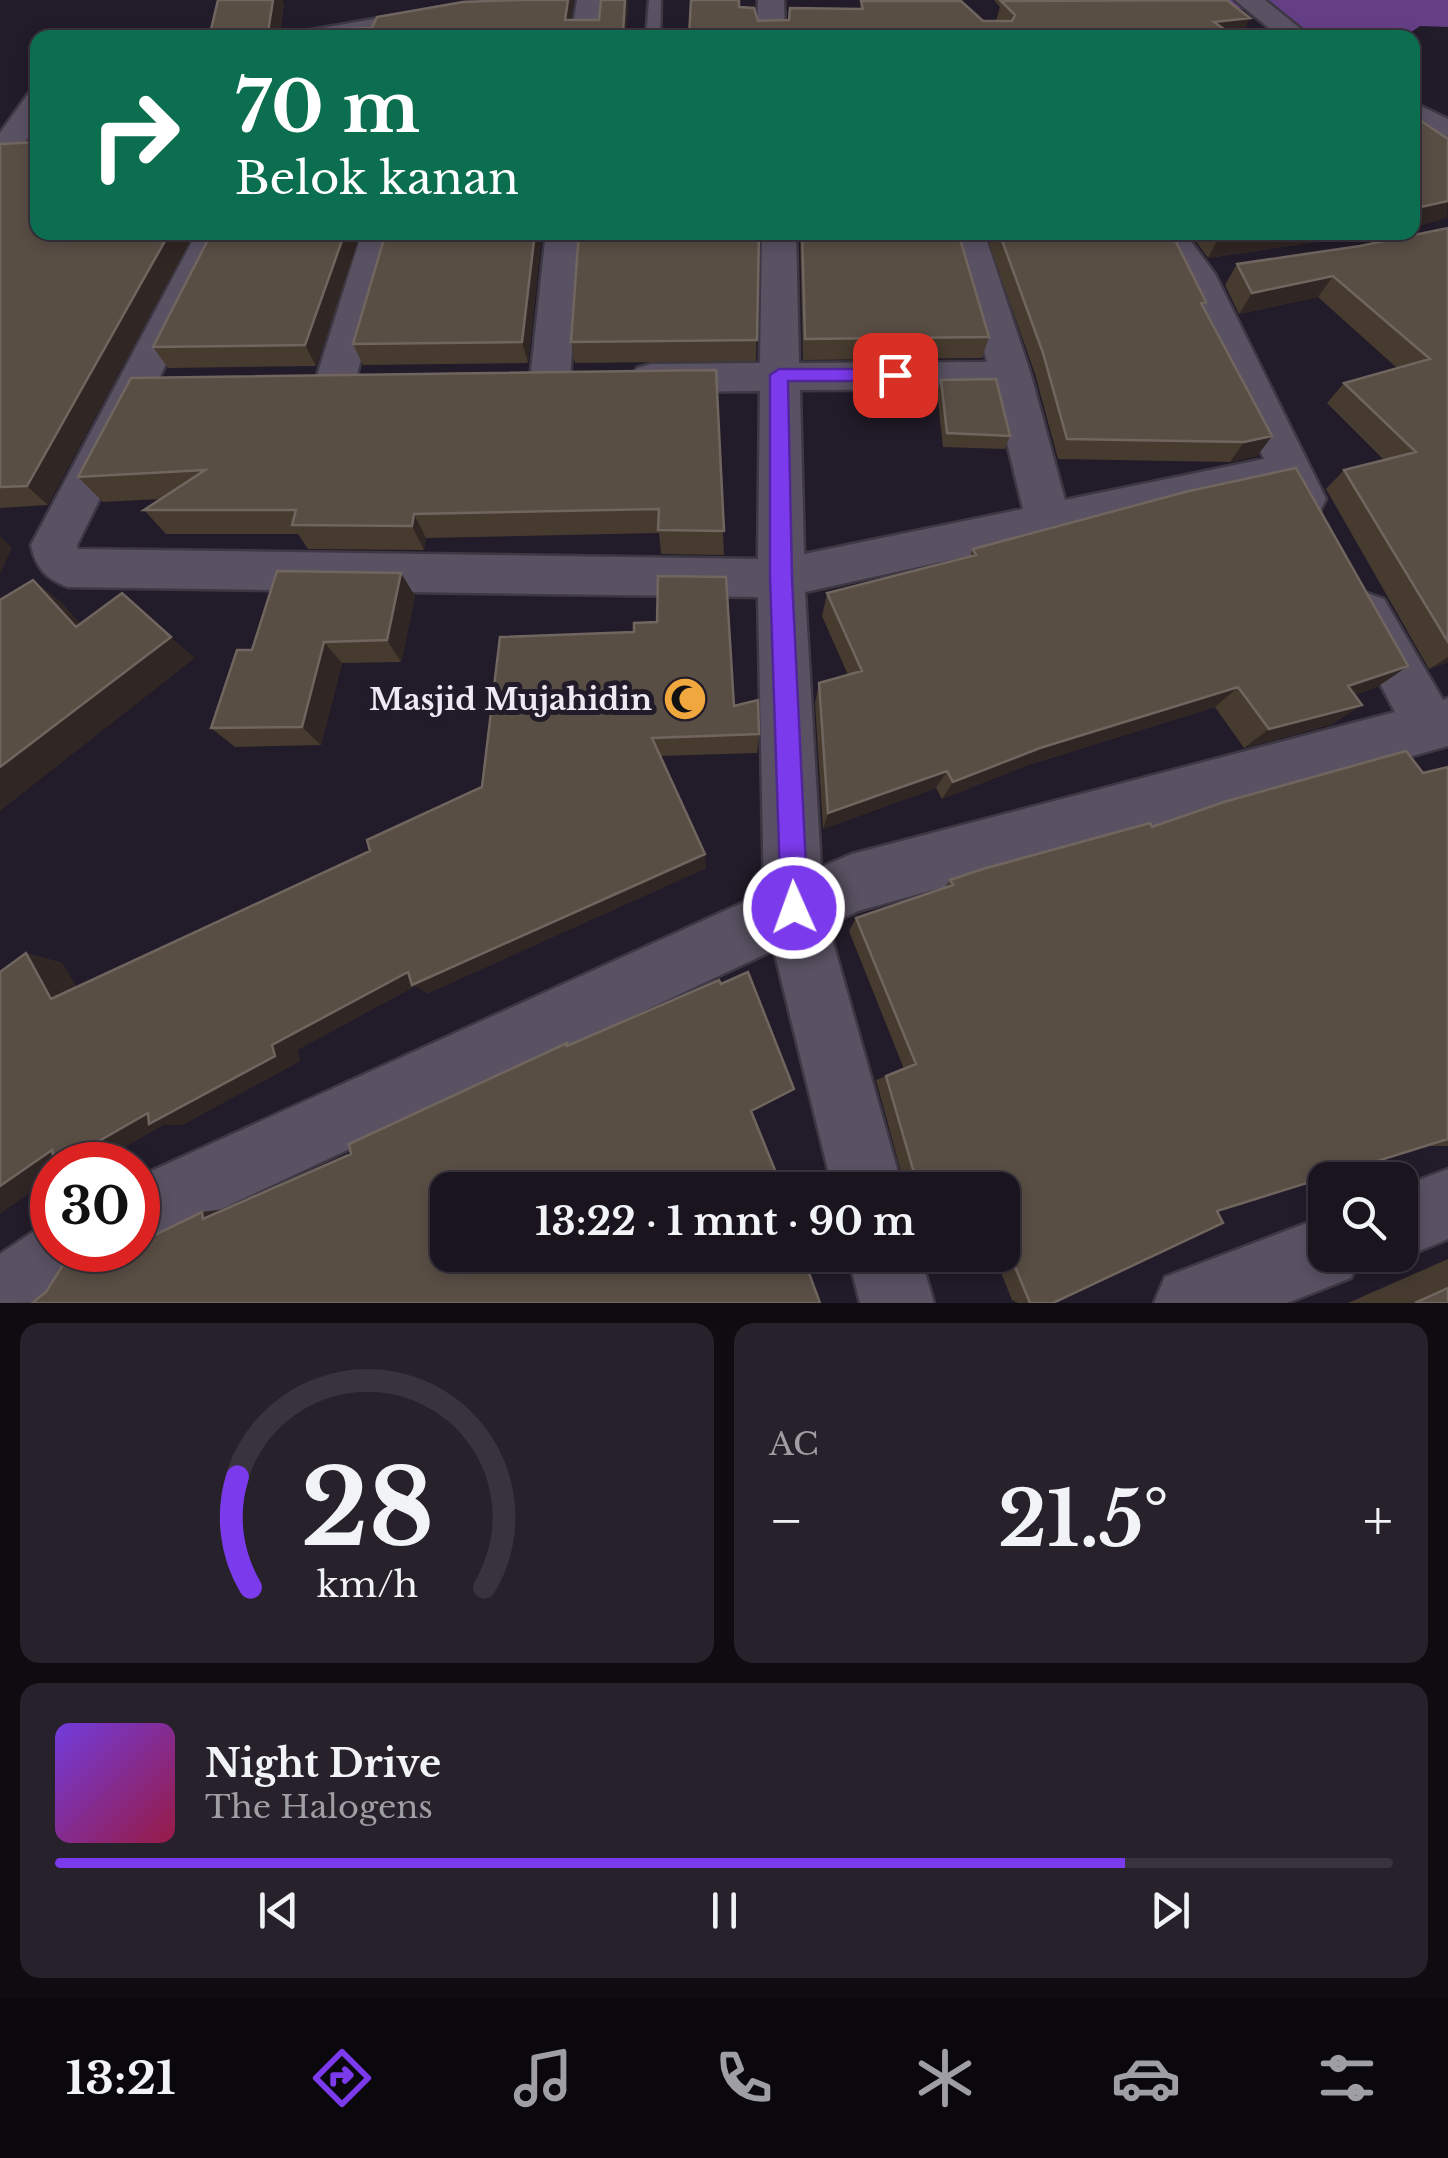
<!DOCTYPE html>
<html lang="id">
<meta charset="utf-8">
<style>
:root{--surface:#1a141f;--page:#27212c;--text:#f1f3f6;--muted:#9f9ea4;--line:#38333d;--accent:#7c3aed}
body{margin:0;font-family:"Libre Baskerville",serif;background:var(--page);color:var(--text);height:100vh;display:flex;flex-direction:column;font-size:38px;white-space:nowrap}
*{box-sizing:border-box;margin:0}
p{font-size:32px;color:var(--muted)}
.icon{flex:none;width:55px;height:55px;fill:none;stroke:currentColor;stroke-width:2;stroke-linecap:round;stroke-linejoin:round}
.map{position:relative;height:1303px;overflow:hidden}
.sheet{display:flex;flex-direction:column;gap:20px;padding:20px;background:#0e0b11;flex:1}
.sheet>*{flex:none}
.guide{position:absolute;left:30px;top:30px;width:1390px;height:210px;border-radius:20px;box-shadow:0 5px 15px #0003,0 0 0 2px var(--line);background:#0b6e4f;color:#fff;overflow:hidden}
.buttons{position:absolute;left:1308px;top:1162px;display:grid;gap:20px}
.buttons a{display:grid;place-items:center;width:110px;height:110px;border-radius:20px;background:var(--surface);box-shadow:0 5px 15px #0003,0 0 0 2px var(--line);font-size:50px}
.speed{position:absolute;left:30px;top:1142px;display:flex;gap:20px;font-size:50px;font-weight:700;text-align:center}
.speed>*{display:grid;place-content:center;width:130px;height:130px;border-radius:50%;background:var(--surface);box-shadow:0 5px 15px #0003,0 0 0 2px var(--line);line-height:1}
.speed .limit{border:15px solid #d22;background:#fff;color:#111}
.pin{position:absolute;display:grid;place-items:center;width:85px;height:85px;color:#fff;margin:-42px;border-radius:20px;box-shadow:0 5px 15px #0006}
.me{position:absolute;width:110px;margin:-55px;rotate:358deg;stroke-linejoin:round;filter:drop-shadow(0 0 8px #0008)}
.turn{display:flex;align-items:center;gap:35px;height:210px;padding:0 40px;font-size:45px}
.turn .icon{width:130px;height:130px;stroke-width:2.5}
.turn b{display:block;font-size:70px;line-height:85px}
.big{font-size:75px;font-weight:700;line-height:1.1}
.sheet .widget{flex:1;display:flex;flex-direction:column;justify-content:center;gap:15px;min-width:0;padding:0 35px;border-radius:20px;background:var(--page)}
.sheet .dial{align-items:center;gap:0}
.dial svg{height:260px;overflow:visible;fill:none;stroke:var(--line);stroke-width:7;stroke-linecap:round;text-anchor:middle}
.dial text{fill:var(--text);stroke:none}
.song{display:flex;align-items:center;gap:30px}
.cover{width:120px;height:120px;border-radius:15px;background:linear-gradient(135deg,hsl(260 70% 55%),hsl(340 70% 35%))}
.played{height:10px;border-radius:5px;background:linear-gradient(90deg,var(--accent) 80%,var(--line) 80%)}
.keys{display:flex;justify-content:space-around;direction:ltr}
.heat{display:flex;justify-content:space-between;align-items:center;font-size:55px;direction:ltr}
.sheet .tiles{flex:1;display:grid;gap:20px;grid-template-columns:1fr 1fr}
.widget:last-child{grid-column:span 2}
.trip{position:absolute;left:430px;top:1172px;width:590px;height:100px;border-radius:20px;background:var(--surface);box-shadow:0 5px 15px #0003,0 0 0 2px var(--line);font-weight:700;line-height:100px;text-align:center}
.dock{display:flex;height:160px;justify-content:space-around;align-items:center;background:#0a080c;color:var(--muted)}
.dock .icon{width:70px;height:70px}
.dock .current{color:var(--accent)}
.dock b{font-size:45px;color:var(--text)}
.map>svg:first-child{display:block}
</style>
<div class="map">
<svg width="1448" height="1303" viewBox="0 0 1448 1303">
<rect width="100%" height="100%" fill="#221b29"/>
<path fill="#653f86" d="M1222,0H1448V27L1420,26L1404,37H1302Z"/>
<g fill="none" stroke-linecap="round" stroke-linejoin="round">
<g stroke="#3d3843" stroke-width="5">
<path id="lane" d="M649,0H661L660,38H646Z"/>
</g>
<g stroke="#3d3843" stroke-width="5">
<path id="street" d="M482,0H539L526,8L360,38H298L311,30Z
M577,0H603L599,38H571Z
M758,0H784L785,38H757Z
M1235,0H1265L1312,38H1281Z
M38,91V123L11,163L0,165V133L28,94Z
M1412,102L1448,119V141L1412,124Z
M197,232H231L77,545L78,549L758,559L760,391L651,392L637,388L631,378L637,368L651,364L760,363L762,232H796L799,363L987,362L950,232H984L1031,375L1065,500L1264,459L1180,275L1149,232H1184L1215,274L1326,499L1320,511L1304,516L1288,511L1277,488L805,592L821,867L852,854L1395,712L1343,613L1350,599L1367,593L1384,599L1443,700L1448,698V746L858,911L828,925L903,1190H833L774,950L138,1248V1177L764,893L758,597L68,587C46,579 36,568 31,545ZM994,389L1023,509L804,554L800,390Z
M362,232H396L354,385L348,395L334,399L320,395L314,385Z
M546,232H580L570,380L564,390L550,394L536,390L530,380Z
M1448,1169V1239L1400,1259L1391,1255H1400V1187Z
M1325,1216V1255H1360L1351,1278L1287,1303H1154L1165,1277Z
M52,1219V1250H101C78,1303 54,1303 0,1303V1254Z
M848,1255H920L934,1303H860Z"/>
</g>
<use href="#lane" fill="#5a5263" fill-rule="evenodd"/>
<use href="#street" fill="#5a5263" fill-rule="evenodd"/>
</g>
<path fill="#473b2f" d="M601,0H628L626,38H209L284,3L280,32L571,20H599Z
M994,0H1227L1241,38H689L739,7L758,21L789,20L860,9L861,1L983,21H996L1000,7Z
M0,144L48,505L0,508Z
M1448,228V662L1429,669L1326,489L1344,470L1384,460L1327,403L1344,383L1397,368L1318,297L1239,314L1225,285L1237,264L1360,246Z
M212,232H361L316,366L168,368L153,347Z
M386,232H542L528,363L363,365L353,344Z
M759,232L756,361L575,363L571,342Z
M800,232H958L989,337L982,358L803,360Z
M985,232H1171L1203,308L1272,436L1257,456L1230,462L1058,459L1035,374Z
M1189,232H1383L1208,258Z
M716,370L724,555L661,554L659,533L426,538L424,550L308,549L298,534H166L144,510L160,499L103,502L78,477Z
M941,380L1010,436L1005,449L943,447L937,393Z
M973,549L1408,666L1377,687L1354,695L1333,724L1244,748L1215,707L1025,766L942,799L936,788L823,829L815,703L819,683L848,675L822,616L827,593L970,556Z
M415,596L401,662L342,663L321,745L235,747L211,728L252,650Z
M734,706L759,734L757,753L660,756L706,868L428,993L415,986L297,1050L300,1061L182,1125H163L94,1164L52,1165L26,953L62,963L76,987L370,851L367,840Z
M1448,767V1146H1427L1217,1211L1053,1303H1018L1012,1300L994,1255H1002V1190H906L876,1080L904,1069L849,931L856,918L943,889L950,880L1152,827Z
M1448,1259V1303H1348Z"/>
<path fill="#302624" d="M273,0H282L284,3L279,38L268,32Z
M568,0H574L569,33L565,20Z
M625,0H628L626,38H623Z
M1250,18L1241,38H1207L1214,22Z
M1448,201L1447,218L1412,228V209Z
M170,232H195L48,505L27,486Z
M345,232H361L316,366L305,345Z
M535,232H542L528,363L522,342Z
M1248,232H1383L1208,258L1219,237Z
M1333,276L1318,297L1239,314L1252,293Z
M1272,436L1257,456L1230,462L1244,442Z
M414,514L426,538L424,550L412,526Z
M0,536L12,548L0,574Z
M401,573L415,596L401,662L387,640Z
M33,580L61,602L103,648L76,627Z
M171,637L195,658L0,811V767Z
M324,642L342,663L321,745L302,727Z
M1448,657V662L1429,669Z
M1408,666L1377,687L1320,707L1348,686Z
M1238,687L1215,707L1025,766L942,799L953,782L1040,748Z
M1362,705L1333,724L1244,748L1269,729Z
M947,771L936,788L823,829L828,813Z
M705,854L706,868L428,993L415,986L297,1050L300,1061L182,1125H163L94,1164L52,1165V1177L0,1214V1186L52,1150L148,1113L408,972Z
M26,953L62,963L87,1007L51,999Z
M232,1208L203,1219L202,1212Z
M98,1250H135L99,1257Z"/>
<path fill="#594e44" stroke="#70665f" stroke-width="2.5" d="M218,0H273L268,32L372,28L377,17L463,2L519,0H568L565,20H599L601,0H625L623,33H565L564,38H209Z
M691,0H739V7L754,8L758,21L789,20L790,8L863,9L861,1H961L983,21H1012L1015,15L1001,1L1227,0L1250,18L1214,22L1237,38H689Z
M1412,115L1448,139V201L1412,209Z
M38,142V232H170L27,486L0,487V144Z
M1448,228V642L1344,470L1416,452L1344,383L1430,359L1333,276L1252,293L1237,264L1360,246Z
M212,232H345L305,345L153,347Z
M386,232H535L522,342L353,344Z
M579,232H759L757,340L571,342Z
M802,232H958L989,337L805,339Z
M999,232H1171L1206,302L1201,303L1272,436L1244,442L1067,439L1043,353Z
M1216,232H1248L1219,237Z
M716,370L724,531L658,530L659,509L414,514L412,526L292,525L296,510H144L205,470L78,477L131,378Z
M996,379L1010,436L947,433L941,380Z
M1296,468L1408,666L1348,686L1362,705L1269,729L1238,687L1040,748L953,782L947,771L828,813L819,683L862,671L827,593L976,555L973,549L1189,491Z
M277,571L401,573L387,640L324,642L302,727L211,728L237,650H252Z
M658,576L726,577L734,706L758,700L759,734L652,738L705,854L412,985L408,972L272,1045L275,1056L149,1124L148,1113L57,1165H55L52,1150L0,1186V972L26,953L51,999L370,851L367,840L482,787L500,637L634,632V623L657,622Z
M33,580L76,627L122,593L171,637L0,767V600Z
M1406,751L1423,773L1448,767V1139L1217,1211L1223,1223L1053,1303H1030L1002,1235V1190H919L886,1076L916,1064L856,918L953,885L950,880L983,869L1150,823L1152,827L1224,802Z
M748,972L794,1089L751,1111L783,1190H448V1255H810L812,1261L806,1265L820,1303H32L46,1292L63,1265L95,1250H98L99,1257L104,1258L122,1250H138V1243L202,1212L203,1219L351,1154L349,1144L567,1043V1046L719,980L721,984Z
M1448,1288V1303H1415Z"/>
<path fill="#7c3aed" stroke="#51269a" stroke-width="2.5" d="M779,369H895L904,375L895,381H788L792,578L808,908L804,918L794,922L785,918L781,908L770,578V375Z"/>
<defs>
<g id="mosque-disc" transform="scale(2.25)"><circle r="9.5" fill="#efa73e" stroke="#221b29"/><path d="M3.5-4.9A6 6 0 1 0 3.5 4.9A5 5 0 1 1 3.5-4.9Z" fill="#111"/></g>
</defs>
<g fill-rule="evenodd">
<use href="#mosque-disc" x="685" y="699"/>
</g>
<g text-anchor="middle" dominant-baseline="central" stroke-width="10" stroke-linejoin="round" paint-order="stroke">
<g font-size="30" font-weight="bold" fill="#eee9f3" stroke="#221b29" text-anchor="end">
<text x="652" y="699">Masjid Mujahidin</text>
</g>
</g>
</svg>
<div class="buttons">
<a><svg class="icon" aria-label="search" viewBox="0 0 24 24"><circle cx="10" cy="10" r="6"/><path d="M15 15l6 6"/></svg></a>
</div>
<div class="speed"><div class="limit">30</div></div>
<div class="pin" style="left:895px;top:375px;background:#d93025"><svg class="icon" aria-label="arrive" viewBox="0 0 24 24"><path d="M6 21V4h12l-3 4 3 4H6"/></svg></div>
<svg class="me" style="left:794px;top:908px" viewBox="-20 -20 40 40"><circle r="17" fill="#7c3aed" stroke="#fff" stroke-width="3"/><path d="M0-11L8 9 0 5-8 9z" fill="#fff"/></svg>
<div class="trip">13:22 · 1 mnt · 90 m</div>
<div class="guide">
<div class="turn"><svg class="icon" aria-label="right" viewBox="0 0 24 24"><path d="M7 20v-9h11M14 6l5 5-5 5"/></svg><div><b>70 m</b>Belok kanan</div></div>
</div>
</div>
<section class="sheet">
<div class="tiles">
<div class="widget dial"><svg viewBox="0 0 100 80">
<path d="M14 69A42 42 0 1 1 86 69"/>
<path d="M14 69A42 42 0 0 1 10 35" stroke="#7c3aed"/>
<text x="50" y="56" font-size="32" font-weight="700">28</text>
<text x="50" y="72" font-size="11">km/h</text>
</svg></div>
<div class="widget"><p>AC</p>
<div class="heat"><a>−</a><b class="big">21.5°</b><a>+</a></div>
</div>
<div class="widget">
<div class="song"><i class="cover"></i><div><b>Night Drive</b><p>The Halogens</p></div></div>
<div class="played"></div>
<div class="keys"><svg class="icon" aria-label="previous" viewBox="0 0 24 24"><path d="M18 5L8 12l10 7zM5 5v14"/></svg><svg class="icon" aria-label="pause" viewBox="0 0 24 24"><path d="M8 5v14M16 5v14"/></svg><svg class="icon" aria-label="next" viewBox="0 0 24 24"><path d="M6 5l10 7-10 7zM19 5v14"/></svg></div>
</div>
</div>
</section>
<nav class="dock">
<b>13:21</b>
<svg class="icon current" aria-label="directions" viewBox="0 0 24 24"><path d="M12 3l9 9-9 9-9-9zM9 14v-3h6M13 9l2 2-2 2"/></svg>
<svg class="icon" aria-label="music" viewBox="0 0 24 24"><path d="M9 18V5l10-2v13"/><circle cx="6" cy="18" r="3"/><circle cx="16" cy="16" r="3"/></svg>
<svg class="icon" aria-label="phone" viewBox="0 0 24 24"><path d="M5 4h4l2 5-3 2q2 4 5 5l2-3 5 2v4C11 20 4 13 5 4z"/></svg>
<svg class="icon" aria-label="climate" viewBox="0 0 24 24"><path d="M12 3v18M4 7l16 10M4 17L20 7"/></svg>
<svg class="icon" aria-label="car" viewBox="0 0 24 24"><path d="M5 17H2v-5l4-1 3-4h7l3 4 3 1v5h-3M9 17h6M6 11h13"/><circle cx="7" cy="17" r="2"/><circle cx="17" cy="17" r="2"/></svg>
<svg class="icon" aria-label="filters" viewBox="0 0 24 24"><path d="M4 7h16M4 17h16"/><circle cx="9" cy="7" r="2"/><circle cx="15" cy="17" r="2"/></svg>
</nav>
